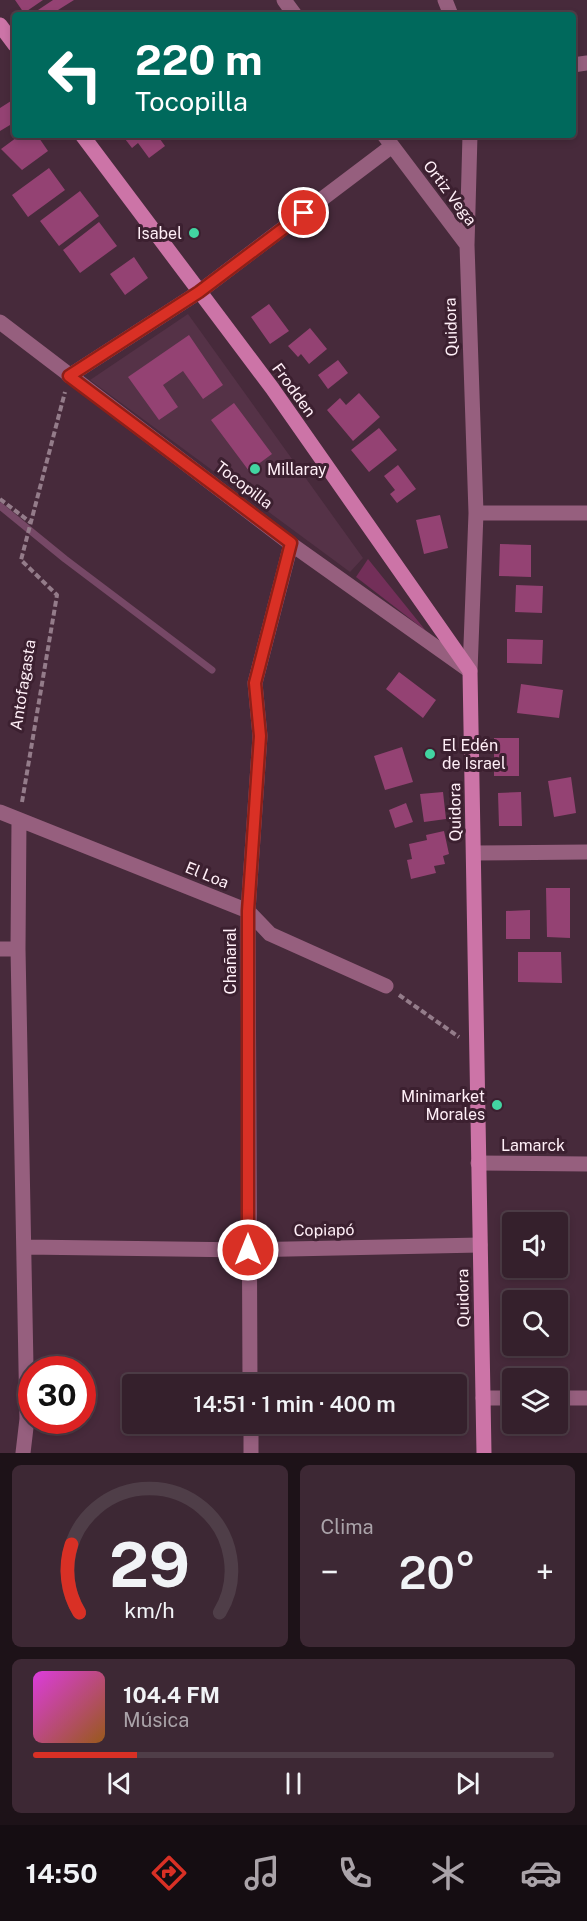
<!DOCTYPE html>
<html lang="es">
<meta charset="utf-8">
<style>
:root{--surface:#35202c;--page:#3d2834;--text:#f1f3f6;--muted:#aaa3a9;--line:#4f3e48;--accent:#d93025}
body{margin:0;font-family:"Public Sans",sans-serif;background:var(--page);color:var(--text);height:100vh;display:flex;flex-direction:column;font-size:22px;white-space:nowrap}
*{box-sizing:border-box;margin:0}
p{font-size:20px;color:var(--muted)}
.icon{flex:none;width:33px;height:33px;fill:none;stroke:currentColor;stroke-width:2;stroke-linecap:round;stroke-linejoin:round}
.map{position:relative;height:1453px;overflow:hidden}
.drawer{display:flex;flex-direction:column;gap:12px;padding:12px;background:#1d1218;flex:1}
.drawer>*{flex:none}
.banner{position:absolute;left:12px;top:12px;width:564px;height:126px;border-radius:6px;box-shadow:0 3px 9px #0003,0 0 0 2px var(--line);background:#00695c;color:#fff;overflow:hidden}
.controls{position:absolute;left:502px;top:1212px;display:grid;gap:12px}
.controls a{display:grid;place-items:center;width:66px;height:66px;border-radius:6px;background:var(--surface);box-shadow:0 3px 9px #0003,0 0 0 2px var(--line);font-size:30px}
.speed{position:absolute;left:18px;top:1356px;display:flex;gap:12px;font-size:30px;font-weight:700;text-align:center}
.speed>*{display:grid;place-content:center;width:78px;height:78px;border-radius:50%;background:var(--surface);box-shadow:0 3px 9px #0003,0 0 0 2px var(--line);line-height:1}
.speed .limit{border:9px solid #d22;background:#fff;color:#111}
.pin{position:absolute;display:grid;place-items:center;width:51px;height:51px;color:#fff;margin:-26px;border:3px solid #fff;border-radius:50%;box-shadow:0 2px 6px #0007}
.me{position:absolute;width:66px;margin:-33px;rotate:0deg;stroke-linejoin:round;filter:drop-shadow(0 0 4px #0008)}
.turn{display:flex;align-items:center;gap:21px;height:126px;padding:0 24px;font-size:27px}
.turn .icon{width:78px;height:78px;stroke-width:2.5}
.turn b{display:block;font-size:42px;line-height:51px}
.big{font-size:45px;font-weight:600;line-height:1.1}
.drawer .widget{flex:1;display:flex;flex-direction:column;justify-content:center;gap:9px;min-width:0;padding:0 21px;border-radius:9px;background:var(--page)}
.drawer .dial{align-items:center;gap:0}
.dial svg{height:156px;overflow:visible;fill:none;stroke:var(--line);stroke-width:7;stroke-linecap:round;text-anchor:middle}
.dial text{fill:var(--text);stroke:none}
.song{display:flex;align-items:center;gap:18px}
.cover{width:72px;height:72px;border-radius:9px;background:linear-gradient(135deg,hsl(300 70% 55%),hsl(30 70% 35%))}
.played{height:6px;border-radius:3px;background:linear-gradient(90deg,var(--accent) 20%,var(--line) 20%)}
.keys{display:flex;justify-content:space-around;direction:ltr}
.heat{display:flex;justify-content:space-between;align-items:center;font-size:33px;direction:ltr}
.drawer .tiles{flex:1;display:grid;gap:12px;grid-template-columns:1fr 1fr}
.widget:last-child{grid-column:span 2}
.trip{position:absolute;left:122px;top:1374px;width:345px;height:60px;border-radius:6px;background:var(--surface);box-shadow:0 3px 9px #0003,0 0 0 2px var(--line);font-weight:600;line-height:60px;text-align:center}
.tabs{display:flex;height:96px;justify-content:space-around;align-items:center;background:#150d12;color:var(--muted)}
.tabs .icon{width:42px;height:42px}
.tabs .selected{color:var(--accent)}
.tabs b{font-size:27px;color:var(--text)}
.map>svg:first-child{display:block}
</style>
<div class="map">
<svg width="587" height="1453" viewBox="0 0 587 1453">
<rect width="100%" height="100%" fill="#472a3b"/>
<path fill="#553247" d="M188,314L363,558L350,572L90,380Z"/>
<path fill="#732f59" d="M368,559L426,631L356,577Z"/>
<g fill="none" stroke-linecap="round" stroke-linejoin="round">
<path stroke="#764866" stroke-width="7" d="M0,506L65,559L212,670"/>
</g>
<path fill="#944273" d="M15,0H43L24,13Z
M53,0H74L58,10L61,15H37L35,12Z
M11,101L15,107V122L0,131V108Z
M20,135H37L48,151L22,170L1,149Z
M122,135H157L165,146L149,158L138,143L132,148Z
M49,168L65,190L28,217L12,195Z
M80,191L99,216L59,246L40,221Z
M99,222L117,246L80,273L63,250Z
M134,257L148,278L125,295L110,274Z
M269,304L289,331L270,344L251,317Z
M310,328L327,349L309,364L301,354L298,357L288,346Z
M189,335L223,385L203,399L183,371L163,385L178,407L159,420L128,377Z
M338,360L348,373L328,389L318,375Z
M359,393L380,417L353,441L327,410L340,398L346,405Z
M234,403L272,454L249,471L211,420Z
M379,428L397,450L369,472L351,450Z
M398,465L416,489L397,503L390,494L395,490L384,476Z
M440,515L448,548L424,554L416,520Z
M500,544L531,545V577L499,576Z
M516,585L543,586L542,613L515,612Z
M507,639L543,640L542,664L507,663Z
M399,672L436,700L423,718L386,689Z
M521,684L563,690L559,718L517,713Z
M494,738H519V776H494Z
M402,747L413,782L385,790L374,756Z
M571,777L576,813L554,817L548,781Z
M443,792L446,819L424,822L420,794Z
M521,792L522,826H499L498,793Z
M406,803L413,822L395,828L389,810Z
M444,831L449,854L443,856L445,864L434,866L436,873L411,879L407,860L412,859L409,844L427,840L426,835Z
M546,888H570V938L547,937Z
M530,910V939H506V911Z
M518,952H561L562,983L518,982Z"/>
<g fill="none" stroke-linecap="round" stroke-linejoin="round">
<path stroke="#947c8a" stroke-width="4" stroke-dasharray="6 3" stroke-linecap="butt" d="M0,499L30,522
M22,802L57,595L21,560L65,392
M399,995L459,1037"/>
<path stroke="#965f7e" stroke-width="15" d="M284,0L295,15
M445,0L451,15
M573,65L587,63
M384,135L467,245
M470,135L467,245L476,513L470,671
M0,322L291,544L467,669
M69,376L199,292L392,146
M476,513H587
M0,812L248,911L270,934L386,986
M19,820L18,949L27,1419L23,1453
M474,853L587,852
M0,949H18
M478,1163L587,1164
M25,1247L248,1250L480,1245
M250,1384L248,911L260,736L255,683L291,544
M483,1398H513
M558,1398H587
M251,1424V1453"/>
<path stroke="#cc74a7" stroke-width="15" d="M0,25L15,45
M82,135L272,388L470,671L484,1453"/>
</g>
<g fill="none" stroke-linecap="round" stroke-linejoin="round">
<g stroke="#8d1f18" stroke-width="15">
<path id="route" d="M248,1250V911L260,736L255,683L291,543L69,376L199,292L304,213"/>
</g>
<use href="#route" stroke="#d93025" stroke-width="10"/>
</g>
<g fill="#42d4a1" stroke="#3c2030" stroke-width="2">
<circle cx="194" cy="233" r="6"/>
<circle cx="255" cy="469" r="6"/>
<circle cx="430" cy="754" r="6"/>
<circle cx="497" cy="1105" r="6"/>
</g>
<g text-anchor="middle" dominant-baseline="central" stroke-width="6" stroke-linejoin="round" paint-order="stroke">
<g font-size="16" fill="#ffeff7" stroke="#3c2030">
<text transform="translate(450 193) rotate(53)">Ortiz Vega</text>
<text transform="translate(451 327) rotate(-92)">Quidora</text>
<text transform="translate(294 390) rotate(54)">Frodden</text>
<text transform="translate(244 485) rotate(37)">Tocopilla</text>
<text transform="translate(23 685) rotate(-81)">Antofagasta</text>
<text transform="translate(455 812) rotate(-91)">Quidora</text>
<text transform="translate(207 875) rotate(22)">El Loa</text>
<text transform="translate(230 961) rotate(-90)">Chañaral</text>
<text x="533" y="1145">Lamarck</text>
<text transform="translate(324 1230) rotate(-1)">Copiapó</text>
<text transform="translate(463 1298) rotate(-91)">Quidora</text>
</g>
<g font-size="16" fill="#ffeff7" stroke="#3c2030" text-anchor="end">
<text x="182" y="233">Isabel</text>
<text x="267" y="469" text-anchor="start">Millaray</text>
<text x="442" y="745" text-anchor="start">El Edén<tspan x="442" dy="18">de Israel</tspan></text>
<text x="485" y="1096">Minimarket<tspan x="485" dy="18">Morales</tspan></text>
</g>
</g>
</svg>
<div class="controls">
<a><svg class="icon" aria-label="sound" viewBox="0 0 24 24"><path d="M4 9h4l5-4v14l-5-4H4zM17 9q2 3 0 6"/></svg></a>
<a><svg class="icon" aria-label="search" viewBox="0 0 24 24"><circle cx="10" cy="10" r="6"/><path d="M15 15l6 6"/></svg></a>
<a><svg class="icon" aria-label="layers" viewBox="0 0 24 24"><path d="M12 4l9 5-9 5-9-5zM3 14l9 5 9-5"/></svg></a>
</div>
<div class="speed"><div class="limit">30</div></div>
<div class="pin" style="left:304px;top:213px;background:#d93025"><svg class="icon" aria-label="arrive" viewBox="0 0 24 24"><path d="M6 21V4h12l-3 4 3 4H6"/></svg></div>
<svg class="me" style="left:248px;top:1250px" viewBox="-20 -20 40 40"><circle r="17" fill="#d93025" stroke="#fff" stroke-width="3"/><path d="M0-11L8 9 0 5-8 9z" fill="#fff"/></svg>
<div class="trip">14:51 · 1 min · 400 m</div>
<div class="banner">
<div class="turn"><svg class="icon" aria-label="left" viewBox="0 0 24 24"><path d="M17 20v-9H6M10 6l-5 5 5 5"/></svg><div><b>220 m</b>Tocopilla</div></div>
</div>
</div>
<section class="drawer">
<div class="tiles">
<div class="widget dial"><svg viewBox="0 0 100 80">
<path d="M14 69A42 42 0 1 1 86 69"/>
<path d="M14 69A42 42 0 0 1 10 34" stroke="#d93025"/>
<text x="50" y="56" font-size="32" font-weight="700">29</text>
<text x="50" y="72" font-size="11">km/h</text>
</svg></div>
<div class="widget"><p>Clima</p>
<div class="heat"><a>−</a><b class="big">20°</b><a>+</a></div>
</div>
<div class="widget">
<div class="song"><i class="cover"></i><div><b>104.4 FM</b><p>Música</p></div></div>
<div class="played"></div>
<div class="keys"><svg class="icon" aria-label="previous" viewBox="0 0 24 24"><path d="M18 5L8 12l10 7zM5 5v14"/></svg><svg class="icon" aria-label="pause" viewBox="0 0 24 24"><path d="M8 5v14M16 5v14"/></svg><svg class="icon" aria-label="next" viewBox="0 0 24 24"><path d="M6 5l10 7-10 7zM19 5v14"/></svg></div>
</div>
</div>
</section>
<nav class="tabs">
<b>14:50</b>
<svg class="icon selected" aria-label="directions" viewBox="0 0 24 24"><path d="M12 3l9 9-9 9-9-9zM9 14v-3h6M13 9l2 2-2 2"/></svg>
<svg class="icon" aria-label="music" viewBox="0 0 24 24"><path d="M9 18V5l10-2v13"/><circle cx="6" cy="18" r="3"/><circle cx="16" cy="16" r="3"/></svg>
<svg class="icon" aria-label="phone" viewBox="0 0 24 24"><path d="M5 4h4l2 5-3 2q2 4 5 5l2-3 5 2v4C11 20 4 13 5 4z"/></svg>
<svg class="icon" aria-label="climate" viewBox="0 0 24 24"><path d="M12 3v18M4 7l16 10M4 17L20 7"/></svg>
<svg class="icon" aria-label="car" viewBox="0 0 24 24"><path d="M5 17H2v-5l4-1 3-4h7l3 4 3 1v5h-3M9 17h6M6 11h13"/><circle cx="7" cy="17" r="2"/><circle cx="17" cy="17" r="2"/></svg>
</nav>
